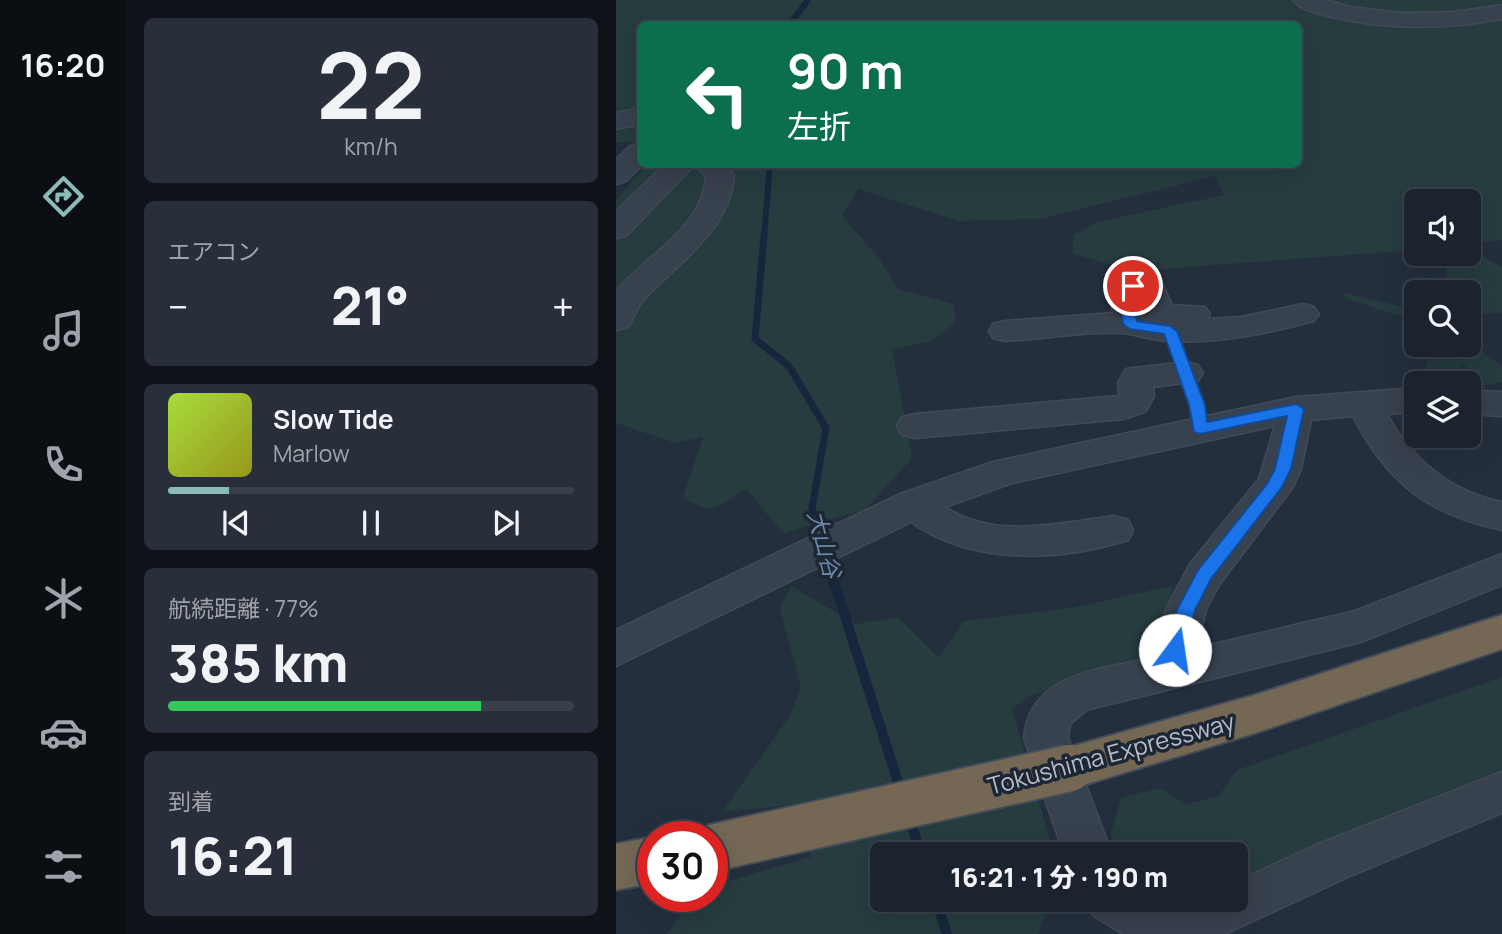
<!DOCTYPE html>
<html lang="ja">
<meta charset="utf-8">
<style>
:root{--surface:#1b232e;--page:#282f3a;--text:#f1f3f6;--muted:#a0a4aa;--line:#39404a;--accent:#8bbbb9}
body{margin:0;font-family:Manrope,"Noto Sans JP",sans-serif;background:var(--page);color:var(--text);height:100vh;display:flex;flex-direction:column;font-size:26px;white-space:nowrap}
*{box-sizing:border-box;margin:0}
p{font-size:23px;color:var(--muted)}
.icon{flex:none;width:38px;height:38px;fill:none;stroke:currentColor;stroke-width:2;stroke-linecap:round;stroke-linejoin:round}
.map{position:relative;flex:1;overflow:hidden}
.details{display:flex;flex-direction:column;gap:18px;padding:18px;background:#0f1319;width:490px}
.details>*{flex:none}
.top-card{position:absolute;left:21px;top:21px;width:665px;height:147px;border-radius:10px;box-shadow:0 7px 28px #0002,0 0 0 2px var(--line);background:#0b6e4f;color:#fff;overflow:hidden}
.fabs{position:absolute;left:788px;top:189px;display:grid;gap:14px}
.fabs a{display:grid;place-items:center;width:77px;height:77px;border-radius:10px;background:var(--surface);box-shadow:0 7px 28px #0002,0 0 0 2px var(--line);font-size:35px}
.speed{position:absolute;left:21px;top:821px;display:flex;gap:14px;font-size:35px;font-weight:700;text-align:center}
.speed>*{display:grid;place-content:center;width:91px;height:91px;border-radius:50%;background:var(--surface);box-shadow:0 7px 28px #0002,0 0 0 2px var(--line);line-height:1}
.speed .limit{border:10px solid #d22;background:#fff;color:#111}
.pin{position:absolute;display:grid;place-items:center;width:60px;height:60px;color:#fff;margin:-30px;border:4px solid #fff;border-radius:50%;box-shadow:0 2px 7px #0007}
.me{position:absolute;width:77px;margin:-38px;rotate:14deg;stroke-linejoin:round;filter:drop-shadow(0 0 5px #0008)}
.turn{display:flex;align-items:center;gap:24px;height:147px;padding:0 35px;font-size:32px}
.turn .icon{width:91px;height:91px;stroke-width:2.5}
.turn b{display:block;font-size:49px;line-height:60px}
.big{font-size:52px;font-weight:800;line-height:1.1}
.details .card{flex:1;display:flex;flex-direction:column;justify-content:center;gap:10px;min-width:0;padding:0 24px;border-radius:10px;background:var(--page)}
.details .dial{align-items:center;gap:0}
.dial b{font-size:91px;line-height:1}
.song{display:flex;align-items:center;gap:21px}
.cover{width:84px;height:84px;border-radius:10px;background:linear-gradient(135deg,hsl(80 70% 55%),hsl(60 70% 35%))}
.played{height:7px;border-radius:4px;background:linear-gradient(90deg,var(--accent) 15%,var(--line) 15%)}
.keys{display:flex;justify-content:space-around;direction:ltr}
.heat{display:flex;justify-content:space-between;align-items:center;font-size:38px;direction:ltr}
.charge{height:10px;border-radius:5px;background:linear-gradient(90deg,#34c759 77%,var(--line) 0)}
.trip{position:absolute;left:254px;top:842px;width:378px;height:70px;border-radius:10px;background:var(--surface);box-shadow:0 7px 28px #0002,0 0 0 2px var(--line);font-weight:800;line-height:70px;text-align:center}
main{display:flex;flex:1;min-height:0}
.menu{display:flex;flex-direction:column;width:126px;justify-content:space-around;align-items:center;background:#0b0e12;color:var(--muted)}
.menu .icon{width:49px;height:49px}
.menu .current{color:var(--accent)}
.menu b{font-size:32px;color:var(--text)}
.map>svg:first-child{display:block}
</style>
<main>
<nav class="menu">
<b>16:20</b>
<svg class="icon current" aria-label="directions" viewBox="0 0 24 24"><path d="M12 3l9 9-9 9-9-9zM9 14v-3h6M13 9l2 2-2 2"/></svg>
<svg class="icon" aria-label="music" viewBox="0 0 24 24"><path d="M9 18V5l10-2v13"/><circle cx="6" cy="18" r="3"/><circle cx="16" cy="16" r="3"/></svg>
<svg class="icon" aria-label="phone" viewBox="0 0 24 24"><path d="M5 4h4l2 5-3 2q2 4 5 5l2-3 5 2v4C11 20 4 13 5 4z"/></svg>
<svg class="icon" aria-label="climate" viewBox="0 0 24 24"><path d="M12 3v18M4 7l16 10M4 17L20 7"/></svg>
<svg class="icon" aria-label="car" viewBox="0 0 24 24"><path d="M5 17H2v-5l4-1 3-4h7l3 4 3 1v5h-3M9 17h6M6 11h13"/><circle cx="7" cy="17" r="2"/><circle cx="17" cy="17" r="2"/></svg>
<svg class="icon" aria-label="filters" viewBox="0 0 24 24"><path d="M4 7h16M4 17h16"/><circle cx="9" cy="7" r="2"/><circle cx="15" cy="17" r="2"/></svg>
</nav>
<section class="details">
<div class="card dial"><b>22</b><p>km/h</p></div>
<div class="card"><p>エアコン</p>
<div class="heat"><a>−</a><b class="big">21°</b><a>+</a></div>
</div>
<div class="card">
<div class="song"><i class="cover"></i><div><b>Slow Tide</b><p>Marlow</p></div></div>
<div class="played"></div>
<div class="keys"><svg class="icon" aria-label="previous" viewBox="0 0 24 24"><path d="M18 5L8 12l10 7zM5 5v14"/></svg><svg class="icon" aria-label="pause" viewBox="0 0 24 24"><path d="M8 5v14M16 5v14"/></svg><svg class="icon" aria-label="next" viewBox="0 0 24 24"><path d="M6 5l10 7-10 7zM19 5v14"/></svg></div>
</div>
<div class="card"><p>航続距離 · 77%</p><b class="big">385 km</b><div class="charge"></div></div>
<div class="card"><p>到着</p><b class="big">16:21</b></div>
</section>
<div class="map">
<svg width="886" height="934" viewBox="0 0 886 934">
<rect width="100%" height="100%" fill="#242f3e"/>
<path fill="#263c3f" d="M0,0H886V240L852,244V201H800V250L517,271L457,254V235L481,222L608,195L599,176L424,219L343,221L242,189L226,216L263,258L282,289L338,304L340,322L317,341L276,349L296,458L249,510L167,533L130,489C104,506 95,517 67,497L87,437L59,443L0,423V200L30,165L682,164V24H24V142H0Z
M852,248L886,267V313L863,314L852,326V292H832L830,267L814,254H852Z
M725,292L788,307L800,304V337L787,317L731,299Z
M852,340L886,367V382L867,386L847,364L837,383H803L813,359L804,345H852Z
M175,586L240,624L282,617L323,658L348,621L455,608L556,586L549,656L416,695L396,709L438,854H266V900H435L422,934H51L79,896H96V886L195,857L184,804L106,812L174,716L185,688L164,609Z
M886,677V779L620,887V854H501L495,834L505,798L543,788L570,804L603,796L621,770Z"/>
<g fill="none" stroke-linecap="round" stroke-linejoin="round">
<path stroke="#17263c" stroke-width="6" d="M174,24L192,0
M148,237L154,164"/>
<path stroke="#17263c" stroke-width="7" d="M148,235L139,339L173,366L210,428L196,508L205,541"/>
<path stroke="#17263c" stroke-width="10" d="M209,554L285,791
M293,817L305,854
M320,900L331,934"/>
<g stroke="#414a57" stroke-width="3">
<path id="minor" d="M677,0H710L734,7L786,13L839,12L886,5V19C827,30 769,30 711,16C700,13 684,10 677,0Z
M24,108V124L0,129V113Z
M24,144V164H27L10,181L0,184V160L14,146Z
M49,164H79L11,235L0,238V212Z
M79,164H109L118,175C116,227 61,265 28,299C20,308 18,318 12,327L0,330V292C29,255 86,230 90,177Z
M524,275L546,283L556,305L589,307L594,314L591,319L625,317L687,304L698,307L703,314L698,321C652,333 603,344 555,341C539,341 523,335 507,333C469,331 427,339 389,341L377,338L373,331L377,324L389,321L497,313L494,294C503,281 509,278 524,275Z
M570,362L582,365L587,373L582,381L537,387L538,396L530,411L508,419L299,438L286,435L281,426L286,417L299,414L503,396L502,383L510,369Z
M800,388V412L771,414C795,459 835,492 886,502V530C813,515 771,483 737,416L695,420L685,469L677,487L603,585L590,609L581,648L739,611L886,554V585L745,642L470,710L454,724L452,738L496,854H448L408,738C413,673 486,669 536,658L550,609L574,564L643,479L659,426L396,483L329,507C378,540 444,523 498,516L512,520L517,530L512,540C442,562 356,565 295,522L0,666V630L284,494L377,462L680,397Z
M852,390L886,392V416L852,414Z
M886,772V813L734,876L609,934H507L478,916L470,900H620V882L700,845Z"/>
</g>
<g stroke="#434c59" stroke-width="4">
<path id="highway" d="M886,615V649L639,733L454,789L437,783L430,768L437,753L454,747L639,695Z
M37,837V883L0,890V844Z"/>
</g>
<use href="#minor" fill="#38414e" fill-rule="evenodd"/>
<use href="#highway" fill="#746855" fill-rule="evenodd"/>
<g stroke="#434c59" stroke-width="50" stroke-linecap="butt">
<path id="highway-bridge" d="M96,848L454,768"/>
</g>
<use href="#highway-bridge" stroke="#746855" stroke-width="46"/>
</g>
<path fill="#1a73e8" stroke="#114b97" stroke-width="2" d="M512,283L524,286L517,294L521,321L554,326L561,331L589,405L591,422L680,404L688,409L675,469L666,487L595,579L579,610L569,650L559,658L550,650L561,610L582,570L651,484L659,469L671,416L584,434L578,432L573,405L548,334L514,329L507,324L503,294Z"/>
<g text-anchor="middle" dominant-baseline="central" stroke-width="7" stroke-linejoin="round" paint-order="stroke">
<g font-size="23" font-style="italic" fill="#6d86a8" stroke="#1d2633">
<text transform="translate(209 544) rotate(75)">大山谷</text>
</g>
<g font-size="24" fill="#b4bcc9" stroke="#1d2633">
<text transform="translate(495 753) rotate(-15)">Tokushima Expressway</text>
</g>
</g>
</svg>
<div class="fabs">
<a><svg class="icon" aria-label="sound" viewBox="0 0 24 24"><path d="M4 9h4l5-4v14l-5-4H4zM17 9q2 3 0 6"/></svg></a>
<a><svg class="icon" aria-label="search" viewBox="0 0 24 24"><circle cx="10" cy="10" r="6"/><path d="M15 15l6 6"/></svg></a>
<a><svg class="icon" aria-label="layers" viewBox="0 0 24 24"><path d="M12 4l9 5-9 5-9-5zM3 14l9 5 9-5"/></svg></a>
</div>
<div class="speed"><div class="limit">30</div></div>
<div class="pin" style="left:517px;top:286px;background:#d93025"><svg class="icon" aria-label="arrive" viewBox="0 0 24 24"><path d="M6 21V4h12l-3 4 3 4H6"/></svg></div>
<svg class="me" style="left:559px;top:650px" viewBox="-20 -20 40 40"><circle r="19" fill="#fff"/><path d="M0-13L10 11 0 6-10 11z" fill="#1a73e8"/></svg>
<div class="trip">16:21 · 1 分 · 190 m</div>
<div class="top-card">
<div class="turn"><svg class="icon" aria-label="left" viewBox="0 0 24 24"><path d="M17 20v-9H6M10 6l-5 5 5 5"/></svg><div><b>90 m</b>左折</div></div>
</div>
</div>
</main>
